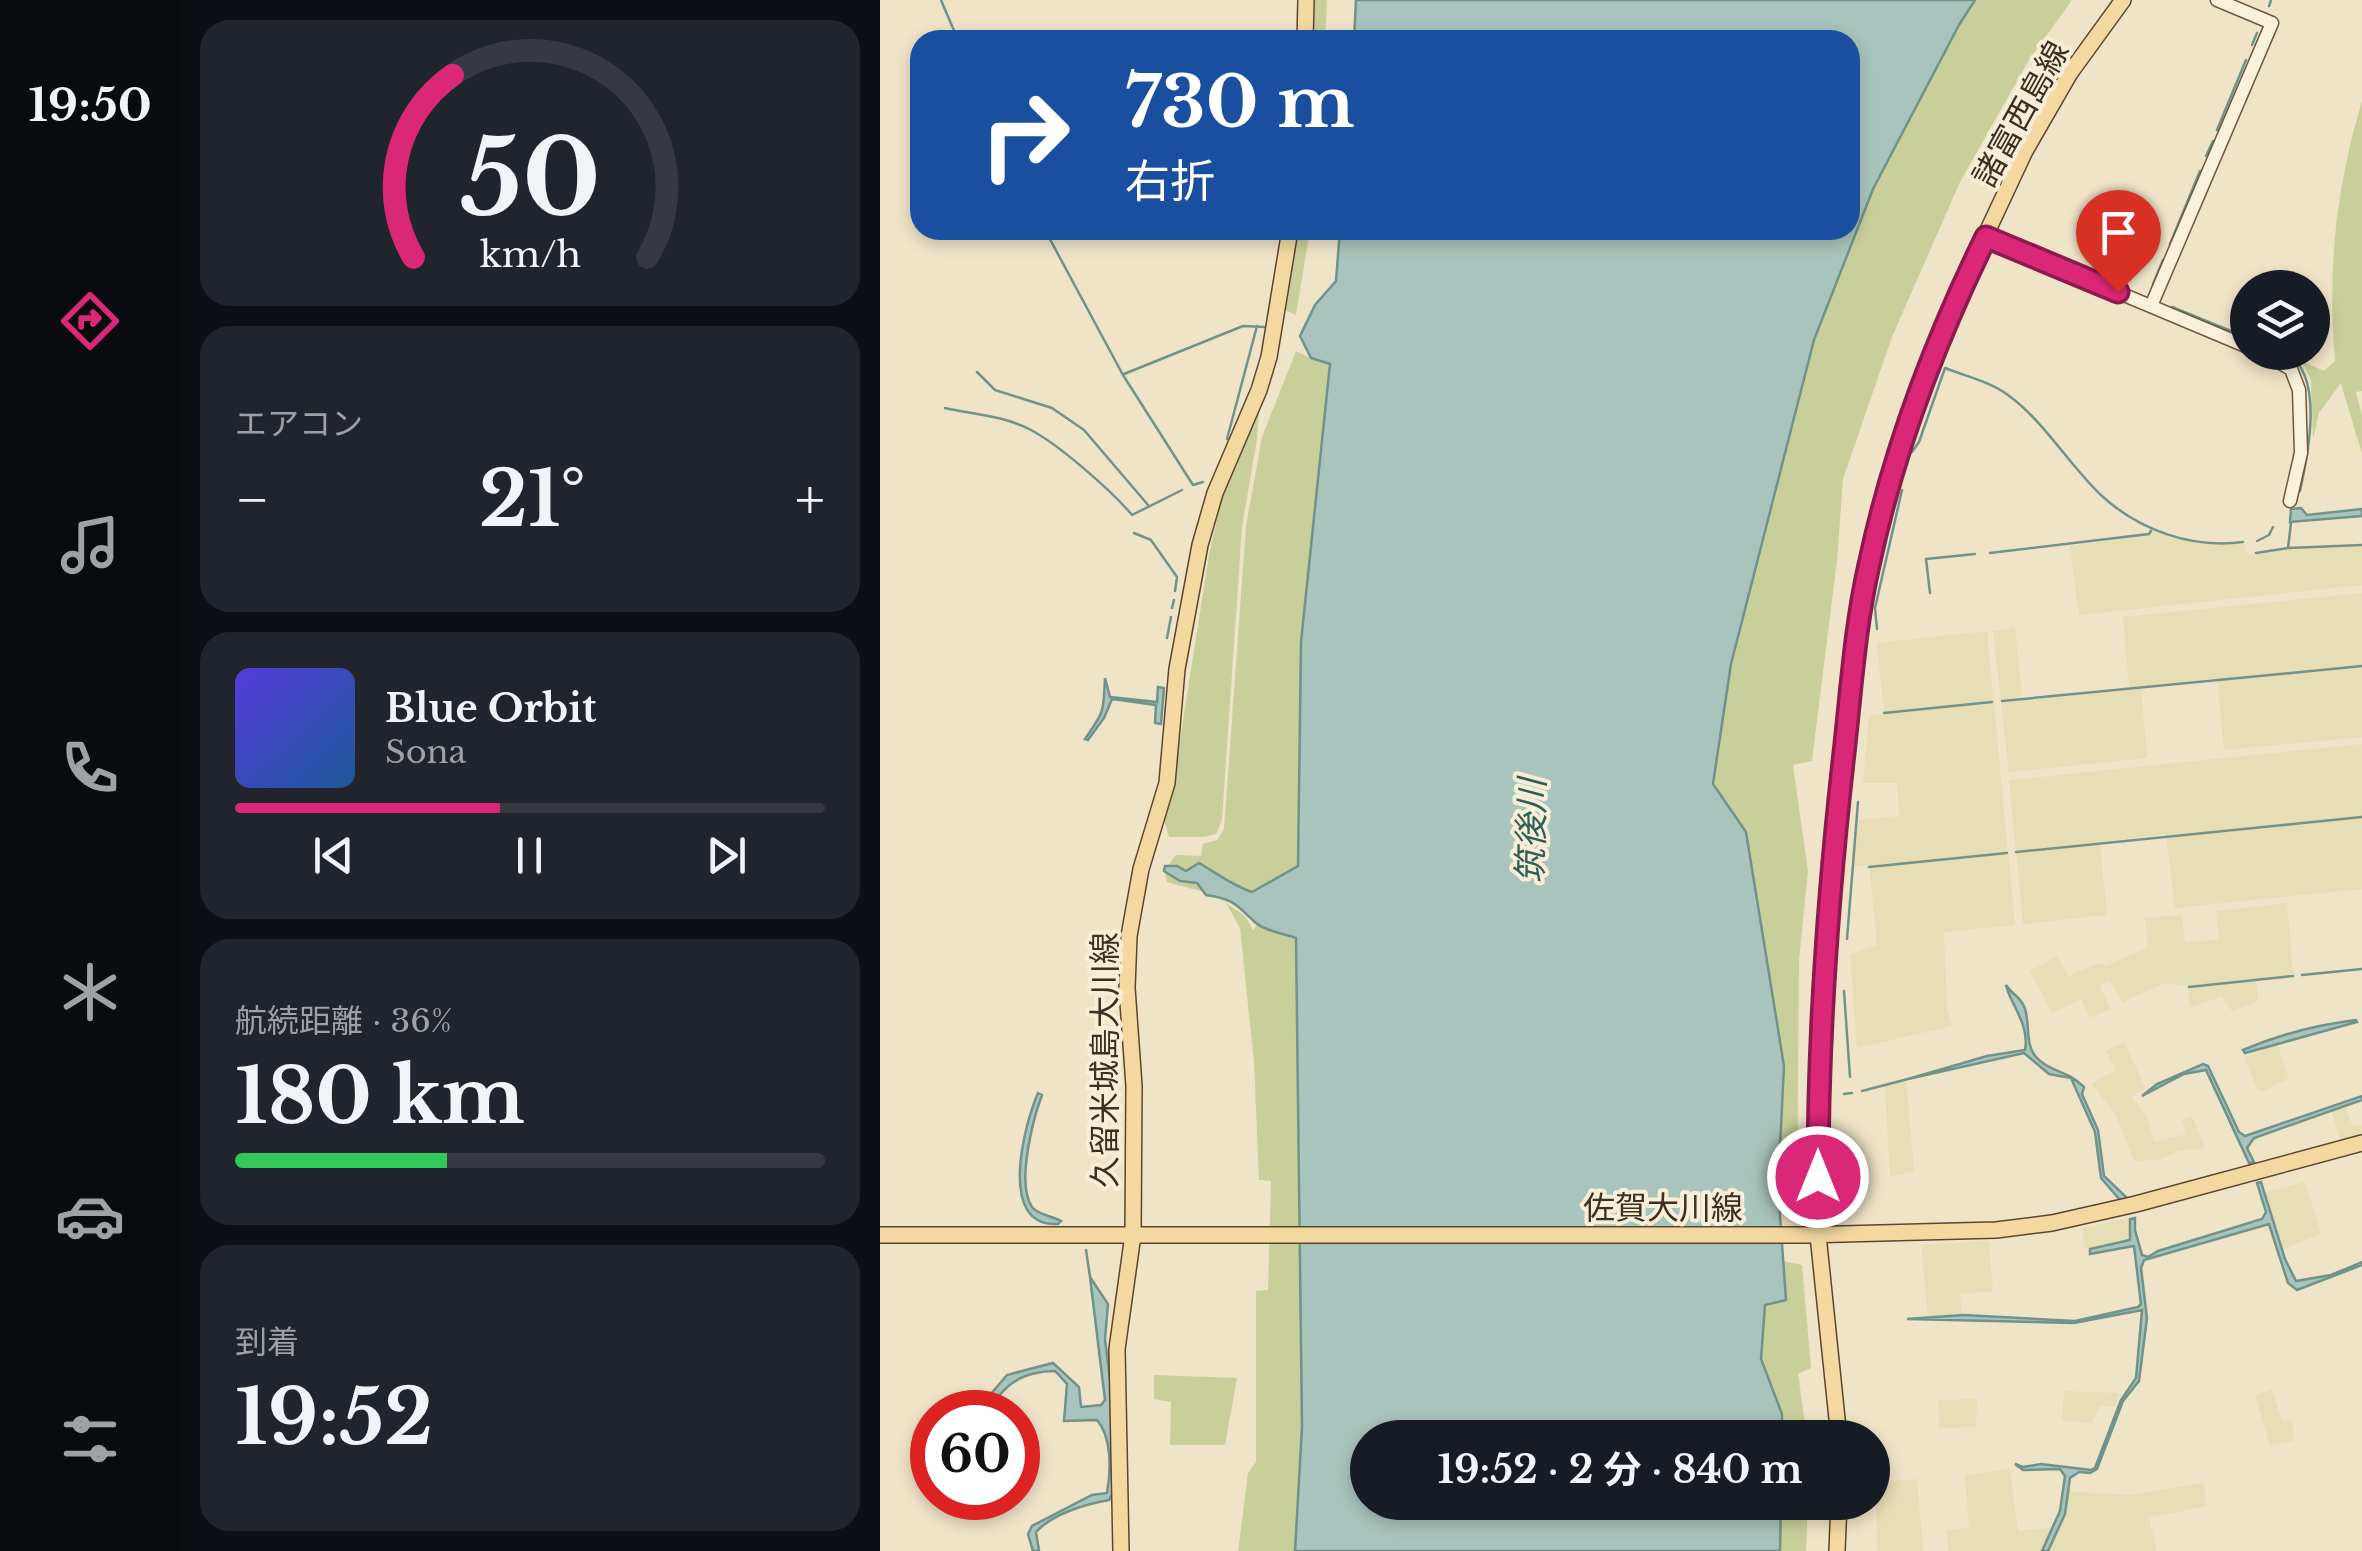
<!DOCTYPE html>
<html lang="ja">
<meta charset="utf-8">
<style>
:root{--surface:#171b24;--page:#20242c;--text:#f1f3f6;--muted:#9ea1a6;--line:#363941;--accent:#db2777}
body{margin:0;font-family:"Libre Baskerville","Noto Sans JP",serif;background:var(--page);color:var(--text);height:100vh;display:flex;flex-direction:column;font-size:38px;white-space:nowrap}
*{box-sizing:border-box;margin:0}
p{font-size:32px;color:var(--muted)}
.icon{flex:none;width:55px;height:55px;fill:none;stroke:currentColor;stroke-width:2;stroke-linecap:round;stroke-linejoin:round}
.map{position:relative;flex:1;overflow:hidden}
.panel{display:flex;flex-direction:column;gap:20px;padding:20px;background:#0d0f14;width:700px}
.panel>*{flex:none}
.guide{position:absolute;left:30px;top:30px;width:950px;height:210px;border-radius:30px;box-shadow:0 5px 15px #0003;background:#1a4fa0;color:#fff;overflow:hidden}
.fabs{position:absolute;left:1350px;top:270px;display:grid;gap:20px}
.fabs a{display:grid;place-items:center;width:100px;height:100px;border-radius:50%;background:var(--surface);box-shadow:0 5px 15px #0003;font-size:50px}
.speed{position:absolute;left:30px;top:1390px;display:flex;gap:20px;font-size:50px;font-weight:700;text-align:center}
.speed>*{display:grid;place-content:center;width:130px;height:130px;border-radius:50%;background:var(--surface);box-shadow:0 5px 15px #0003;line-height:1}
.speed .limit{border:15px solid #d22;background:#fff;color:#111}
.pin{position:absolute;display:grid;place-items:center;width:85px;height:85px;color:#fff;margin:-102px -42px;border-radius:50% 50% 50% 0;rotate:-45deg;box-shadow:0 0 10px #0007}
.pin .icon{rotate:45deg}
.me{position:absolute;width:110px;margin:-55px;rotate:0deg;stroke-linejoin:round;filter:drop-shadow(0 0 8px #0008)}
.turn{display:flex;align-items:center;gap:35px;height:210px;padding:0 50px;font-size:45px}
.turn .icon{width:130px;height:130px;stroke-width:2.5}
.turn b{display:block;font-size:70px;line-height:85px}
.big{font-size:75px;font-weight:700;line-height:1.1}
.panel .card{flex:1;display:flex;flex-direction:column;justify-content:center;gap:15px;min-width:0;padding:0 35px;border-radius:30px;background:var(--page)}
.panel .dial{align-items:center;gap:0}
.dial svg{height:260px;overflow:visible;fill:none;stroke:var(--line);stroke-width:7;stroke-linecap:round;text-anchor:middle}
.dial text{fill:var(--text);stroke:none}
.song{display:flex;align-items:center;gap:30px}
.cover{width:120px;height:120px;border-radius:15px;background:linear-gradient(135deg,hsl(250 70% 55%),hsl(210 70% 35%))}
.played{height:10px;border-radius:5px;background:linear-gradient(90deg,var(--accent) 45%,var(--line) 45%)}
.keys{display:flex;justify-content:space-around;direction:ltr}
.heat{display:flex;justify-content:space-between;align-items:center;font-size:55px;direction:ltr}
.charge{height:15px;border-radius:8px;background:linear-gradient(90deg,#34c759 36%,var(--line) 0)}
.trip{position:absolute;left:470px;top:1420px;width:540px;height:100px;border-radius:50px;background:var(--surface);box-shadow:0 5px 15px #0003;font-weight:700;line-height:100px;text-align:center}
main{display:flex;flex:1;min-height:0}
.tabs{display:flex;flex-direction:column;width:180px;justify-content:space-around;align-items:center;background:#090b0e;color:var(--muted)}
.tabs .icon{width:70px;height:70px}
.tabs .active{color:var(--accent)}
.tabs b{font-size:45px;color:var(--text)}
.map>svg:first-child{display:block}
</style>
<main>
<nav class="tabs">
<b>19:50</b>
<svg class="icon active" aria-label="directions" viewBox="0 0 24 24"><path d="M12 3l9 9-9 9-9-9zM9 14v-3h6M13 9l2 2-2 2"/></svg>
<svg class="icon" aria-label="music" viewBox="0 0 24 24"><path d="M9 18V5l10-2v13"/><circle cx="6" cy="18" r="3"/><circle cx="16" cy="16" r="3"/></svg>
<svg class="icon" aria-label="phone" viewBox="0 0 24 24"><path d="M5 4h4l2 5-3 2q2 4 5 5l2-3 5 2v4C11 20 4 13 5 4z"/></svg>
<svg class="icon" aria-label="climate" viewBox="0 0 24 24"><path d="M12 3v18M4 7l16 10M4 17L20 7"/></svg>
<svg class="icon" aria-label="car" viewBox="0 0 24 24"><path d="M5 17H2v-5l4-1 3-4h7l3 4 3 1v5h-3M9 17h6M6 11h13"/><circle cx="7" cy="17" r="2"/><circle cx="17" cy="17" r="2"/></svg>
<svg class="icon" aria-label="filters" viewBox="0 0 24 24"><path d="M4 7h16M4 17h16"/><circle cx="9" cy="7" r="2"/><circle cx="15" cy="17" r="2"/></svg>
</nav>
<section class="panel">
<div class="card dial"><svg viewBox="0 0 100 80">
<path d="M14 69A42 42 0 1 1 86 69"/>
<path d="M14 69A42 42 0 0 1 26 13" stroke="#db2777"/>
<text x="50" y="56" font-size="32" font-weight="700">50</text>
<text x="50" y="72" font-size="11">km/h</text>
</svg></div>
<div class="card"><p>エアコン</p>
<div class="heat"><a>−</a><b class="big">21°</b><a>+</a></div>
</div>
<div class="card">
<div class="song"><i class="cover"></i><div><b>Blue Orbit</b><p>Sona</p></div></div>
<div class="played"></div>
<div class="keys"><svg class="icon" aria-label="previous" viewBox="0 0 24 24"><path d="M18 5L8 12l10 7zM5 5v14"/></svg><svg class="icon" aria-label="pause" viewBox="0 0 24 24"><path d="M8 5v14M16 5v14"/></svg><svg class="icon" aria-label="next" viewBox="0 0 24 24"><path d="M6 5l10 7-10 7zM19 5v14"/></svg></div>
</div>
<div class="card"><p>航続距離 · 36%</p><b class="big">180 km</b><div class="charge"></div></div>
<div class="card"><p>到着</p><b class="big">19:52</b></div>
</section>
<div class="map">
<svg width="1482" height="1551" viewBox="0 0 1482 1551">
<rect width="100%" height="100%" fill="#f0e4c8"/>
<path fill="#e6deb5" d="M1273,531L1309,542L1365,544L1368,555L1406,549L1482,546V585L1199,615L1190,546L1270,535Z
M1482,593V737L1344,750L1337,678L1261,687L1267,758L1129,772L1113,631L1135,628L1142,698L1249,688L1243,617Z
M1107,631L1135,925L1064,932L1067,1009L1072,1026L977,1048L970,954L997,946L989,865L974,866L978,820L1019,816L1017,783H983L989,716L1004,714L997,643Z
M1482,744V889L1295,908L1286,834L1220,842L1227,915L1143,924L1129,780Z
M1407,903L1413,974L1376,979L1378,1001L1352,1011L1341,997L1310,1007L1308,986L1285,983L1243,1002L1230,981L1219,986L1231,1009L1210,1018L1201,999L1172,1013L1150,971L1177,956L1189,978L1198,971L1221,963L1226,966L1263,950L1268,945L1265,918L1302,915L1305,942L1339,940L1336,911Z
M1244,1042L1265,1087L1252,1097L1266,1115L1274,1142L1306,1134L1302,1119L1312,1116L1325,1148L1299,1151L1278,1160L1254,1161L1235,1113L1211,1084L1235,1070L1226,1051Z
M1397,1044L1409,1078L1384,1091L1378,1090L1364,1058Z
M1026,1079L1034,1171L1010,1177L1005,1085Z
M1464,1104L1473,1127L1482,1125V1134L1460,1141L1451,1109Z
M1425,1182L1441,1233L1400,1251L1383,1193Z
M1251,1217L1255,1242L1212,1251L1204,1246L1203,1228Z
M1109,1241L1113,1291L1080,1294L1082,1314L1048,1317L1041,1245Z
M1392,1390L1402,1421L1411,1420L1415,1440L1390,1446L1375,1395Z
M1184,1391L1239,1393L1235,1406H1219L1212,1423L1182,1421Z
M1097,1399L1096,1427L1059,1428L1058,1400Z
M1130,1469L1138,1531L1177,1527L1186,1491L1249,1495L1323,1483L1327,1506L1269,1518L1277,1551H1068L1067,1530L1089,1527L1085,1475Z
M1037,1479L1043,1551H997L996,1482Z"/>
<path fill="#c9cf9b" d="M432,0H447L445,40H430Z
M1087,0H1192L1149,60L1080,182L1012,337L963,479L957,561L932,761L913,765L928,871L919,960L917,1202L898,1189L903,1261L922,1265L931,1368L918,1374L927,1437H902V1414L881,1359L885,1304L833,784L851,664L861,554L970,230Z
M1482,101V391L1476,392L1482,416V454L1461,383L1439,413L1433,439L1431,380L1422,361L1444,371L1455,361C1447,271 1456,187 1482,101Z
M414,230H430L416,315L405,310Z
M416,351L430,358L470,352L444,906L465,1551H358L368,1473L376,1462V1291L388,1290L391,1181L379,1180L374,1062L360,928L346,903L365,916L373,930L377,925C358,895 318,892 287,882L284,871L296,855L321,856L323,844L337,840L344,829L366,526L382,437Z
M379,410L377,439L362,527L342,820L336,834L324,837H289L284,820L294,778L329,555L343,493Z
M274,1375L357,1378L345,1445H290L291,1402L274,1399Z
M901,1503H928L926,1551H900Z"/>
<path fill="#a9c4bc" stroke="#6f938a" stroke-width="2.5" d="M476,0H1095L1079,25L993,189L934,340L851,664L833,784L866,832L904,1066L898,1187L906,1300L885,1305L881,1359L902,1414V1437L488,1438V1502L901,1503L900,1551H415L422,1427L416,938C405,934 385,931 376,923C357,906 355,899 326,895L317,883L300,881L284,871L285,866H297L306,871L319,863C338,874 351,885 372,892L418,866L421,642L450,364L431,358L420,336L435,305L456,281L460,230H970V40H474Z
M1421,508L1427,515L1482,509V516L1410,522L1411,509Z
M225,678L230,697L277,702L278,687L284,688L281,724L275,723L276,705L232,699L224,718L208,740L205,739C226,709 223,711 225,678Z
M1126,985C1132,995 1141,996 1145,1009C1150,1024 1145,1045 1156,1057C1171,1073 1186,1069 1204,1087L1202,1094L1218,1130L1224,1176L1247,1198L1240,1200L1221,1178L1215,1132L1191,1078L1169,1074L1144,1053L1028,1079L1107,1056L1145,1050C1150,1024 1130,1004 1126,985Z
M1476,1020L1477,1022L1365,1053L1363,1050C1400,1034 1436,1025 1476,1020Z
M1323,1064L1328,1066L1359,1132L1365,1136L1482,1096V1100L1374,1138L1367,1148L1374,1162L1369,1163L1326,1070L1304,1074L1262,1096L1277,1084Z
M158,1093L162,1095C153,1119 136,1184 152,1207C158,1215 172,1216 181,1221L178,1224C117,1228 144,1125 158,1093Z
M1381,1182L1405,1259L1416,1281L1451,1275L1482,1262V1265L1417,1290L1408,1283L1389,1224L1264,1260L1261,1268L1267,1318L1259,1381L1243,1401L1217,1469L1210,1473L1199,1472L1190,1478L1185,1514L1168,1551H1162L1180,1511L1185,1476L1180,1469L1143,1470L1135,1464L1143,1467L1161,1464L1211,1470L1215,1468L1241,1400L1256,1378L1262,1310L1194,1323L1027,1319L1084,1315L1195,1321L1258,1307L1261,1304L1254,1246L1210,1254V1249L1250,1240V1219L1255,1218V1230L1262,1255L1268,1257L1278,1251L1382,1219L1386,1212L1377,1183Z
M210,1277L228,1304L225,1339L231,1388L235,1489L229,1500C206,1504 172,1514 156,1532L159,1551H153L148,1534L152,1526L212,1495L227,1493C231,1471 232,1437 217,1420L184,1421L187,1384L175,1371C162,1371 145,1374 134,1382C117,1392 109,1419 86,1409L89,1395L103,1403L127,1375L173,1363L199,1387L201,1407L221,1405L225,1400Z"/>
<g fill="none" stroke-linecap="round" stroke-linejoin="round">
<path stroke="#6f938a" stroke-width="2.5" d="M61,0L78,40
M1389,6L1391,0
M1372,45L1377,33
M1337,130L1366,60
M1326,156L1333,141
M165,230L243,375L313,485L323,482
M1290,244L1320,171
M1273,284L1283,260
M1292,307L1368,338
M1403,352C1446,370 1428,455 1420,491
M97,372L115,390L172,408L204,430L268,505
M244,374L363,326L385,327
M65,408C92,414 124,416 149,429C177,443 231,490 252,515L302,490
M347,439L377,326
M1032,452L1039,442L1065,368C1085,376 1111,382 1128,395C1166,423 1188,464 1222,496C1259,530 1312,549 1363,542
M254,533L271,540L297,577L295,591
M1377,541L1389,535L1393,527
M1408,548L1482,545
M1110,553L1269,534L1271,531
M1376,553L1408,548L1411,523
M1050,593L1046,559L1095,554
M292,608L294,600
M997,629L995,608L1022,490
M287,638L291,617
M1122,701L1482,666
M1004,713L1112,702
M1136,852L1482,817
M989,867L1127,853
M967,939L978,802
M1422,975L1482,969
M1309,987L1413,976
M964,991L970,1077
M982,1091L1028,1079
M964,1094L972,1093
M206,1250L210,1277"/>
<g stroke="#6f573f" stroke-width="15">
<path id="secondary" d="M1106,237L1368,347
M1271,306L1392,23L1337,0
M1381,352L1411,369L1419,390L1421,453L1410,501"/>
</g>
<g stroke="#5b4430" stroke-width="18">
<path id="primary" d="M425,40L426,0
M0,1235H924L1116,1230L1172,1223L1256,1204L1482,1143
M959,1438L938,1235V1086L943,960L977,640L988,567L1008,486L1050,365L1078,294L1145,151L1190,73L1243,0
M241,1551L237,1349L253,1235L254,1086L247,988L249,936L261,869L287,783L297,669L320,545L335,493L379,390L389,357L410,230
M957,1551L959,1502"/>
</g>
<use href="#secondary" stroke="#faf1dc" stroke-width="12"/>
<use href="#primary" stroke="#f3d9a0" stroke-width="15"/>
</g>
<g fill="none" stroke-linecap="round" stroke-linejoin="round">
<g stroke="#8e194d" stroke-width="25">
<path id="route" d="M938,1177C938,1035 948,895 964,753C971,691 975,626 989,565C1013,452 1055,341 1106,237L1238,292"/>
</g>
<use href="#route" stroke="#db2777" stroke-width="18"/>
</g>
<g text-anchor="middle" dominant-baseline="central" stroke-width="8" stroke-linejoin="round" paint-order="stroke">
<g font-size="32" fill="#3d2e20" stroke="#f7eed8">
<text transform="translate(1141 114) rotate(-61)">諸富西島線</text>
<text transform="translate(225 1060) rotate(-90)">久留米城島大川線</text>
<text x="783" y="1208">佐賀大川線</text>
</g>
<g font-size="35" font-style="italic" fill="#2f5d5a" stroke="#f7eed8">
<text transform="translate(651 831) rotate(-89)">筑後川</text>
</g>
</g>
</svg>
<div class="fabs">
<a><svg class="icon" aria-label="layers" viewBox="0 0 24 24"><path d="M12 4l9 5-9 5-9-5zM3 14l9 5 9-5"/></svg></a>
</div>
<div class="speed"><div class="limit">60</div></div>
<div class="pin" style="left:1238px;top:292px;background:#d93025"><svg class="icon" aria-label="arrive" viewBox="0 0 24 24"><path d="M6 21V4h12l-3 4 3 4H6"/></svg></div>
<svg class="me" style="left:938px;top:1177px" viewBox="-20 -20 40 40"><circle r="17" fill="#db2777" stroke="#fff" stroke-width="3"/><path d="M0-11L8 9 0 5-8 9z" fill="#fff"/></svg>
<div class="trip">19:52 · 2 分 · 840 m</div>
<div class="guide">
<div class="turn"><svg class="icon" aria-label="right" viewBox="0 0 24 24"><path d="M7 20v-9h11M14 6l5 5-5 5"/></svg><div><b>730 m</b>右折</div></div>
</div>
</div>
</main>
